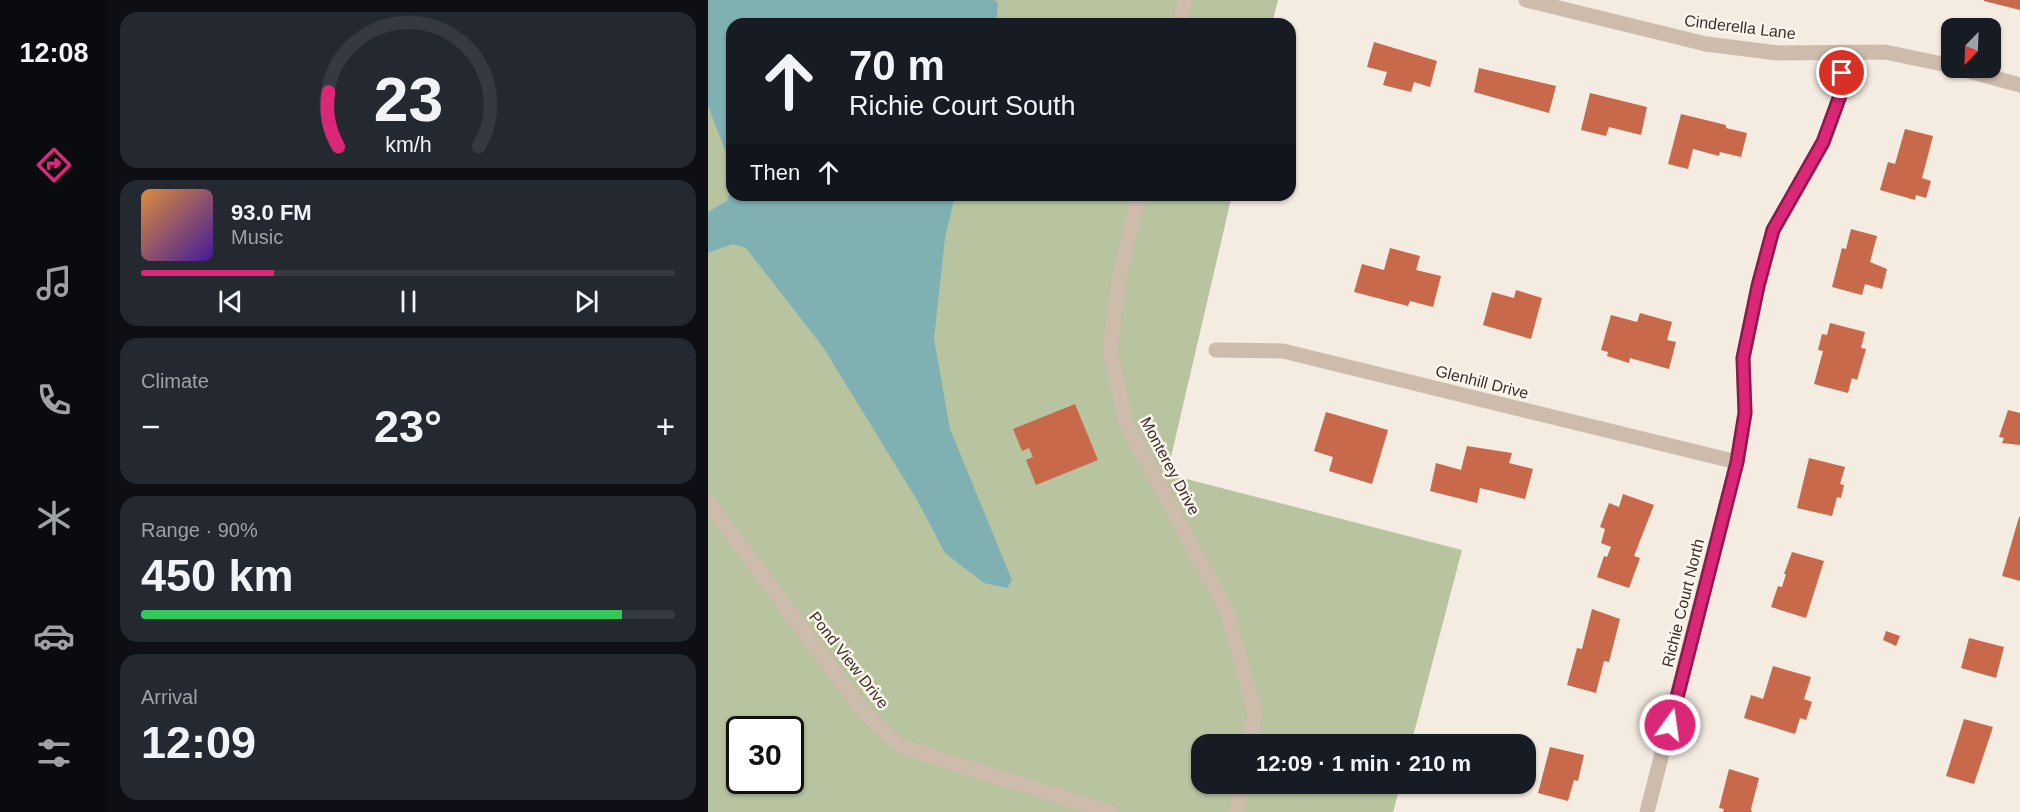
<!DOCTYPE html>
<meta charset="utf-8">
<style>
:root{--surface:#171b24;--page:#242831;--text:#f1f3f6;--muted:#9ea1a6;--line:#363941;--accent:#db2777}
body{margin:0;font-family:Helvetica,sans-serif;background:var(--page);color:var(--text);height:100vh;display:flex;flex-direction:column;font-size:22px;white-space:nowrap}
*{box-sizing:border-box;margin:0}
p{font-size:20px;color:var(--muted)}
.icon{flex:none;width:33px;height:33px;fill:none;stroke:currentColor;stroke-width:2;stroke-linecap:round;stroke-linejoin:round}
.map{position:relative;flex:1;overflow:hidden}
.sheet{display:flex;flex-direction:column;gap:12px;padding:12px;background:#0d0f14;width:600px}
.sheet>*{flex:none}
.hud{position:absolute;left:18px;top:18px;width:570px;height:183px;border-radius:18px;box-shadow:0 2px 4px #0004;background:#171b24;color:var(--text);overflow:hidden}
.needle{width:39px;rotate:203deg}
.buttons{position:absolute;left:1233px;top:18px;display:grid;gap:12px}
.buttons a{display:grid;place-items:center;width:60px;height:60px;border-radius:12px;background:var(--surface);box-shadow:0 2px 4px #0004;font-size:30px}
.speed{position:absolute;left:18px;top:716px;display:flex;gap:12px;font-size:30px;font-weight:700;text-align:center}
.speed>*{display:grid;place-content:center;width:78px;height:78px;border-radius:50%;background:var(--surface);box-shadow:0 2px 4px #0004;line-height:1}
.speed .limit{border:3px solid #111;border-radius:9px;background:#fff;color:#111}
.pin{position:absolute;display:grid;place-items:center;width:51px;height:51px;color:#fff;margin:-26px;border:3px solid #fff;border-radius:50%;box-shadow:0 2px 6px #0007}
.me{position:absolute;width:66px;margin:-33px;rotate:14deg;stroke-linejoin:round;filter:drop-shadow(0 0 4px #0008)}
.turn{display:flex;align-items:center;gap:21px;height:126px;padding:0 24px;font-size:27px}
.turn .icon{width:78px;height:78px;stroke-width:2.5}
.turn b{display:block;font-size:42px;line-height:51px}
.then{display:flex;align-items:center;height:57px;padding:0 24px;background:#0003;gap:12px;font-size:22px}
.big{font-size:45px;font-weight:800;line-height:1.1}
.sheet .widget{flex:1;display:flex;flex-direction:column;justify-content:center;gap:9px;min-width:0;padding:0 21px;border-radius:18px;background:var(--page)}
.sheet .dial{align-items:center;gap:0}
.dial svg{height:156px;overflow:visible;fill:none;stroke:var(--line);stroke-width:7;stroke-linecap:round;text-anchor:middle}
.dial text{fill:var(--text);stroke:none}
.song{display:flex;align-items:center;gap:18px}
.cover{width:72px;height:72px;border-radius:9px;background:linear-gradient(135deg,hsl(30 70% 55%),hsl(260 70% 35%))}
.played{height:6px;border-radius:3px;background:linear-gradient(90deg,var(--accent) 25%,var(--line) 25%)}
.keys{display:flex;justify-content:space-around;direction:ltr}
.heat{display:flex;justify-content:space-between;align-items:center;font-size:33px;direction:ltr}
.charge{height:9px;border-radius:4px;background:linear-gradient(90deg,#34c759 90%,var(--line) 0)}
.trip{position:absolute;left:483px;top:734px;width:345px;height:60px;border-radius:18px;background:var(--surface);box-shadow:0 2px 4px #0004;font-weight:800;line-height:60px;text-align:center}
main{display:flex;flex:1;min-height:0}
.menu{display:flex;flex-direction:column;width:108px;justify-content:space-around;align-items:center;background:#090b0e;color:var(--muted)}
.menu .icon{width:42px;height:42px}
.menu .current{color:var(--accent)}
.menu b{font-size:27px;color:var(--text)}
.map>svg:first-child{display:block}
</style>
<main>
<nav class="menu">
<b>12:08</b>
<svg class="icon current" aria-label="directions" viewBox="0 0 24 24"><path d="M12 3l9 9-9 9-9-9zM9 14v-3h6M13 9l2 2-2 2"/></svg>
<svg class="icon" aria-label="music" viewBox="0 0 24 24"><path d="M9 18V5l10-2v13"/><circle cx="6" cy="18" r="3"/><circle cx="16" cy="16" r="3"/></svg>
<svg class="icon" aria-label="phone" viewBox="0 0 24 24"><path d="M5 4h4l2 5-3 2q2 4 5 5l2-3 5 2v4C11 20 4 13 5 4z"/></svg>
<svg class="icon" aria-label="climate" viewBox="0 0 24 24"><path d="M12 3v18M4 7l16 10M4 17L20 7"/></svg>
<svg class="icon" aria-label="car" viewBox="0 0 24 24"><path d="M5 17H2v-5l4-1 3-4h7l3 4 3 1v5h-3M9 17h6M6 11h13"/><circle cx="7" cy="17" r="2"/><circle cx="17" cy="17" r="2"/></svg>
<svg class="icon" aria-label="filters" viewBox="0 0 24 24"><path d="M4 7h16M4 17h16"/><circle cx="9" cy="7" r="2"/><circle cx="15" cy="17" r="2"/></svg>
</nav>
<section class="sheet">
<div class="widget dial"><svg viewBox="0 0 100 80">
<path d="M14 69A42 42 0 1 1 86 69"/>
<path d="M14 69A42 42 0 0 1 9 41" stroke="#db2777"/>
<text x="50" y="56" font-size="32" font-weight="700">23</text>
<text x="50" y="72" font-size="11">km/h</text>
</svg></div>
<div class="widget">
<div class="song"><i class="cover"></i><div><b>93.0 FM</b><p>Music</p></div></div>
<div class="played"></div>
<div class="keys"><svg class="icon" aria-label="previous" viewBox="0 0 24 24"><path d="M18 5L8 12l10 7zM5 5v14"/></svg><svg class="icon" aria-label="pause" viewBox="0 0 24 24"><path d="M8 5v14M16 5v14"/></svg><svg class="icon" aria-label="next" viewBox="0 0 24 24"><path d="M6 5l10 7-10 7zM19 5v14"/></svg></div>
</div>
<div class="widget"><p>Climate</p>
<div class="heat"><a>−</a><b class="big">23°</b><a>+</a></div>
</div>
<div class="widget"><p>Range · 90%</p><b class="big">450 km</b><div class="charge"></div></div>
<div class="widget"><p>Arrival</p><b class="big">12:09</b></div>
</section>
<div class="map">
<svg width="1312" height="812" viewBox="0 0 1312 812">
<rect width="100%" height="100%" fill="#f4ebe1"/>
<path fill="#b8c4a0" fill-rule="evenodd" d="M0,0H570L564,24H24V195H524L459,474L754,550L703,744H494V783H693L685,812H0ZM32,729H82V780H32Z"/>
<path fill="#7fb0b2" d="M0,0H286L290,3L288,24H24V168L0,106Z
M24,187V195H247L237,238L226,339L242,429L304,580L299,588L276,583L237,553L209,500L115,347L38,248L25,244L0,253V212L19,201Z"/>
<path fill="#c8694b" d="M1312,0V10L1276,1V0Z
M666,42L729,61L722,87L706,82L703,92L675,85L679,72L659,67Z
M771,68L848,86L841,113L766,92Z
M882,93L939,107L933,135L901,127L898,136L873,130Z
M973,114L1018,125V128L1039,133L1033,157L1012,152L1011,156L985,149L980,169L960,164Z
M1197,129L1225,136L1214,178L1223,181L1218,198L1208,195L1207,200L1172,190L1180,162L1187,164Z
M1143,229L1169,236L1162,262L1179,269L1174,289L1157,284L1154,295L1124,287L1134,248L1138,249Z
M682,248L712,256L708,270L733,276L725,307L702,301L700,306L646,292L654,264L676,270Z
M808,290L834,298L823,339L775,325L784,292L806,298Z
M932,313L964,322L959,340L968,342L961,369L922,358L921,363L899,356L900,352L893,350L903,315L929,322Z
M1122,323L1157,332L1153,348L1158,349L1149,380L1144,378L1140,393L1106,384L1115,351L1110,350L1114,334L1119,335Z
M367,404L390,460L328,485L318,460L325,457L321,448L314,451L305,429Z
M1300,410L1312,413V445L1294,443L1296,438L1291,437Z
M618,412L680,430L664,484L621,471L625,457L606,451Z
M759,446L804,453L801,463L825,469L817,499L772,488L769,503L722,491L728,463L753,470Z
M1101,458L1137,467L1132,484L1136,485L1133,498L1129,497L1124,516L1089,508Z
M915,494L946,505L926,556L932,558L921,588L889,577L896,556L899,557L903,547L893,543L897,529L892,527L901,503L911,507Z
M1311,517H1312V581L1294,576Z
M1084,552L1116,561L1098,618L1063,607L1070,586L1074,587L1078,574H1076Z
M884,609L912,619L901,662L896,661L888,693L859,685L869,648L874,649Z
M1178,631L1192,636L1188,646L1175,640Z
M1261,638L1296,647L1288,678L1253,668Z
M1065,666L1103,677L1096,699L1104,702L1098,720L1092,718L1087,734L1036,718L1043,695L1055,699Z
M1256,719L1285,727L1266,784L1238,776Z
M842,747L876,755L870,781L866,780L860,801L830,793Z
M1021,769L1051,778L1043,809L1044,812H1015L1016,809L1011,808Z"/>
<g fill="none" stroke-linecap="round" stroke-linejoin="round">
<path stroke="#cdbbac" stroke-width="15" d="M818,0L998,44L1070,53L1177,52L1244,66
M471,24L477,0
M1249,68L1312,85
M431,195L411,278L402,351L418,423L519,611L547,713L541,744
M508,350L575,351L1029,462
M0,502L156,712L194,747L402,812
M528,812L534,783
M939,812L1029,462L1037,413L1035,358L1050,286L1065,230L1115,143L1133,93L1136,53"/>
</g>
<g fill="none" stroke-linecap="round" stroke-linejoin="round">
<g stroke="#8e194d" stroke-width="15">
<path id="route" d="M962,725L1029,462L1037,413L1035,358L1050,286L1065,230L1115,142L1133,93L1134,73"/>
</g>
<use href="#route" stroke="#db2777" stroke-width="10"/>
</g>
<g text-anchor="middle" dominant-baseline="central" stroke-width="5" stroke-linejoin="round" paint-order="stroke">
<g font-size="16" fill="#3b302b" stroke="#fbf5ee">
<text transform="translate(1032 27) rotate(7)">Cinderella Lane</text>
<text transform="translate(774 382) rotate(14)">Glenhill Drive</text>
<text transform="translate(462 466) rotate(62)">Monterey Drive</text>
<text transform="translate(975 603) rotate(-76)">Richie Court North</text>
<text transform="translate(141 660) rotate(52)">Pond View Drive</text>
</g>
</g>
</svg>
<div class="buttons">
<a><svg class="needle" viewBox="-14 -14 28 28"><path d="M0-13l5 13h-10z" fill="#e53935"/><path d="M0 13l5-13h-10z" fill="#9ea1a6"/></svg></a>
</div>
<div class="speed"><div class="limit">30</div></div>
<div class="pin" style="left:1134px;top:73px;background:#d93025"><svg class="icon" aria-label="arrive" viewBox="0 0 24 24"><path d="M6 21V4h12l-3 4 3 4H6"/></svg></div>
<svg class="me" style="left:962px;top:725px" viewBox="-20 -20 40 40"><circle r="17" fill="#db2777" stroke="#fff" stroke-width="3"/><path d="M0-11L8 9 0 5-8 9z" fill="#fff"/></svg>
<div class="trip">12:09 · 1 min · 210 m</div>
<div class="hud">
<div class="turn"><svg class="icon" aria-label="ahead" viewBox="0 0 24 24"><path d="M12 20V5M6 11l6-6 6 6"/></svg><div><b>70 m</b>Richie Court South</div></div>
<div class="then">Then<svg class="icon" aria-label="ahead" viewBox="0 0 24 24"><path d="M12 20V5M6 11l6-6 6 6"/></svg></div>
</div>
</div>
</main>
